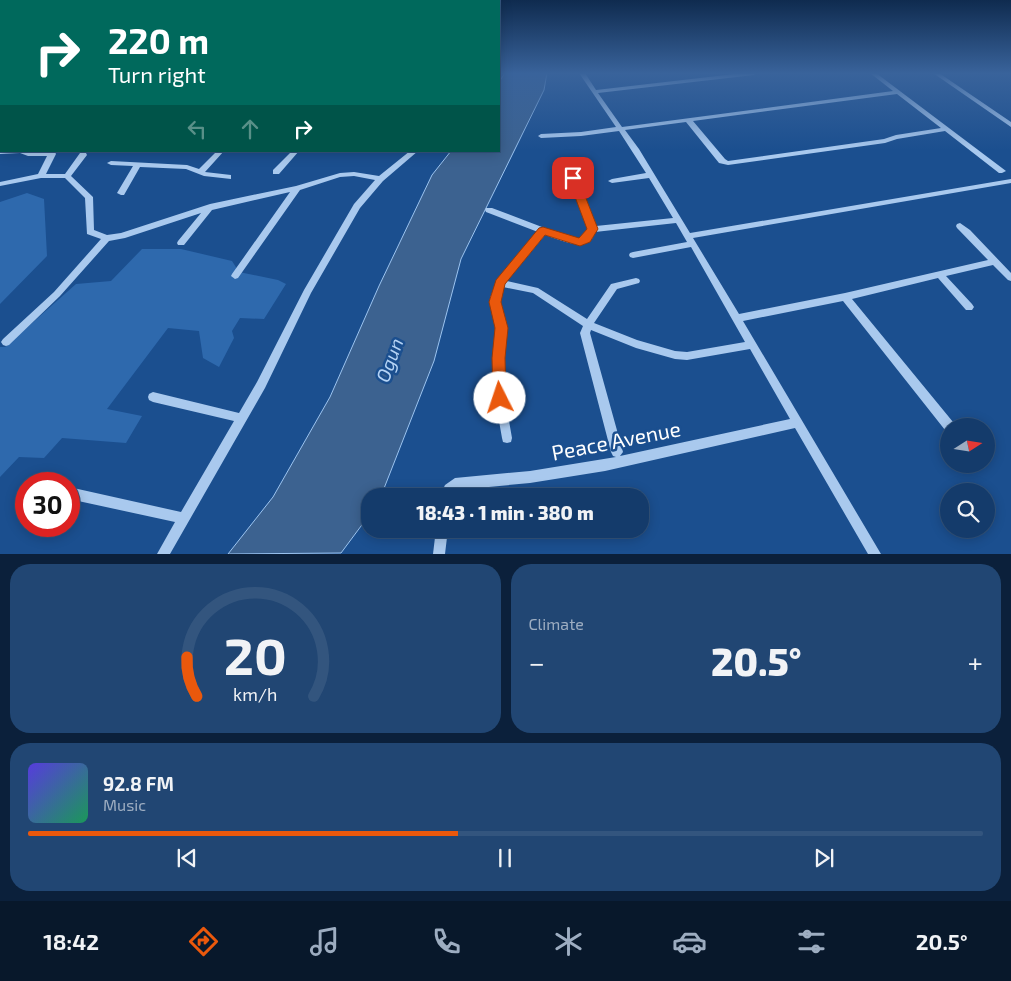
<!DOCTYPE html>
<meta charset="utf-8">
<style>
:root{--surface:#143b6b;--page:#214673;--text:#f1f3f6;--muted:#9dadc1;--line:#33557e;--accent:#ea580c}
body{margin:0;font-family:"Exo 2",sans-serif;background:var(--page);color:var(--text);height:100vh;display:flex;flex-direction:column;font-size:19px;white-space:nowrap}
*{box-sizing:border-box;margin:0}
p{font-size:16px;color:var(--muted)}
.icon{flex:none;width:28px;height:28px;fill:none;stroke:currentColor;stroke-width:2;stroke-linecap:round;stroke-linejoin:round}
.map{position:relative;height:554px;overflow:hidden}
.sheet{display:flex;flex-direction:column;gap:10px;padding:10px;background:#0b203b;flex:1}
.sheet>*{flex:none}
.top-card{position:absolute;left:0px;top:0px;width:500px;height:152px;box-shadow:0 2px 12px #0003,0 0 0 1px var(--line);background:#00695c;color:#fff;overflow:hidden}
.needle{width:32px;rotate:78deg}
.controls{position:absolute;left:940px;top:418px;display:grid;gap:10px}
.controls a{display:grid;place-items:center;width:55px;height:55px;border-radius:50%;background:var(--surface);box-shadow:0 2px 12px #0003,0 0 0 1px var(--line);font-size:25px}
.speed{position:absolute;left:15px;top:472px;display:flex;gap:10px;font-size:25px;font-weight:700;text-align:center}
.speed>*{display:grid;place-content:center;width:65px;height:65px;border-radius:50%;background:var(--surface);box-shadow:0 2px 12px #0003,0 0 0 1px var(--line);line-height:1}
.speed .limit{border:8px solid #d22;background:#fff;color:#111}
.pin{position:absolute;display:grid;place-items:center;width:42px;height:42px;color:#fff;margin:-21px;border-radius:10px;box-shadow:0 2px 8px #0006}
.me{position:absolute;width:55px;margin:-28px;rotate:356deg;stroke-linejoin:round;filter:drop-shadow(0 0 4px #0008)}
.turn{display:flex;align-items:center;gap:18px;height:105px;padding:0 25px;font-size:22px}
.turn .icon{width:65px;height:65px;stroke-width:2.5}
.turn b{display:block;font-size:35px;line-height:42px}
.lanes{display:flex;align-items:center;height:48px;padding:0 25px;background:#0003;justify-content:center;gap:25px;direction:ltr}
.lanes .off{opacity:.35}
.big{font-size:38px;font-weight:800;line-height:1.1}
.sheet .card{flex:1;display:flex;flex-direction:column;justify-content:center;gap:8px;min-width:0;padding:0 18px;border-radius:20px;background:var(--page)}
.sheet .dial{align-items:center;gap:0}
.dial svg{height:130px;overflow:visible;fill:none;stroke:var(--line);stroke-width:7;stroke-linecap:round;text-anchor:middle}
.dial text{fill:var(--text);stroke:none}
.song{display:flex;align-items:center;gap:15px}
.cover{width:60px;height:60px;border-radius:8px;background:linear-gradient(135deg,hsl(250 70% 55%),hsl(150 70% 35%))}
.played{height:5px;border-radius:2px;background:linear-gradient(90deg,var(--accent) 45%,var(--line) 45%)}
.keys{display:flex;justify-content:space-around;direction:ltr}
.heat{display:flex;justify-content:space-between;align-items:center;font-size:28px;direction:ltr}
.sheet .tiles{flex:1;display:grid;gap:10px;grid-template-columns:1fr 1fr}
.card:last-child{grid-column:span 2}
.trip{position:absolute;left:361px;top:488px;width:288px;height:50px;border-radius:20px;background:var(--surface);box-shadow:0 2px 12px #0003,0 0 0 1px var(--line);font-weight:800;line-height:50px;text-align:center}
.dock{display:flex;height:80px;justify-content:space-around;align-items:center;background:#08182b;color:var(--muted)}
.dock .icon{width:35px;height:35px}
.dock .on{color:var(--accent)}
.dock b{font-size:22px;color:var(--text)}
.map>svg:first-child{display:block}
</style>
<div class="map">
<svg width="1011" height="554" viewBox="0 0 1011 554">
<rect width="100%" height="100%" fill="#1b4f8f"/>
<path fill="#2e69ad" d="M27,193L44,199L47,256L0,304V202Z
M142,249H181L232,261L239,272L278,280L286,284L264,319L240,318L232,331L234,338L219,367L203,358L199,331L168,328L107,409L142,416L126,443L62,438L44,458L19,457L0,477V347H5L76,284L111,281Z"/>
<path fill="#3c6290" stroke="#9cc4f0" d="M505,73H547L544,90L461,259L434,361L381,496H370V514L341,553L228,554L273,497L330,397L379,286L432,175L451,151H499V82Z"/>
<g fill="none" stroke-linecap="round" stroke-linejoin="round">
<path fill="#a9c9ee" fill-rule="evenodd" d="M579,73H585L596,90L743,73H757L754,75L598,93L622,127L893,91L870,73H876L1006,171L1002,173H999L945,131L897,139L885,143L728,165L719,163L686,122L625,130L639,149L690,233L1011,179V183L693,238L739,314L845,293L988,260L957,228L956,226L957,224L960,223L970,230L1011,273V281L1008,280L993,265L946,276L972,304L974,307L972,310H966L938,278L852,299L953,422L954,426H949V431L945,430L843,301L743,321L881,554H868L795,428L605,471L530,483L457,490L452,496H440L445,485L455,478L530,471L616,457L613,456L611,452L580,333L583,326L533,293L503,287L500,298L506,327L503,387L512,438L511,442L507,443L503,442L502,438L493,387L496,327L490,298L497,281L538,232L486,212L485,210L486,208H492L555,232L576,238H582L589,229L565,167L569,165L573,167L596,226L673,218L649,178L612,183L608,181L612,179L646,173L619,131L581,136L541,138L538,136L541,134L581,132L616,127ZM897,94L941,128L896,135L884,139L728,161L725,159L693,121ZM676,223L687,242L633,252L630,253L629,255L630,257L633,258L691,247L745,342L687,352L675,351L637,340L594,323L617,289L639,283L640,281L639,279L636,278L611,284L587,319L538,288L507,281L545,235C555,238 579,249 589,242C592,240 594,235 595,232ZM591,330L636,348L675,359L687,360L750,349L790,419L620,456L623,452L590,333Z
M933,73H939L1011,122V127Z
M0,82H1V87H0Z
M0,150L1,151L55,152L56,154L46,174H65L80,153H86L87,155L71,176L93,197L94,230L107,235L121,233L210,204L296,186L340,173L354,172L379,176L410,151H418L383,181L360,208L311,293L265,388L170,554H157L175,522L69,499V487L181,512L234,421L153,402L149,400L148,397L149,394L153,392L239,413L257,382L304,290L354,204L375,180L354,176L340,177L300,190L238,278L235,279L231,276L232,274L290,192L212,210L184,245H178L177,243L178,241L201,213L125,238L109,241L60,296L9,345L6,346L3,345L1,342L3,339L54,292L101,239L87,234L85,198L65,178H41L0,186V182L38,174L47,156H28L20,153L0,154Z
M217,151H224L205,172L231,175V179L204,176L186,169L140,167L124,195H121L117,193L133,166L111,165L107,163L111,161L187,165L199,169Z
M292,151H299L279,174H273V170Z
M436,529H448L445,554H433Z"/>
</g>
<linearGradient id="sky" x2="0" y2="1"><stop stop-color="#0f2b4f"/><stop offset="0.49" stop-color="#39639b"/><stop offset="1" stop-color="#39639b" stop-opacity="0"/></linearGradient>
<rect width="1011" height="150" fill="url(#sky)"/>
<path fill="#ea580c" stroke="#983908" d="M573,175L578,178L598,229L590,242L580,246L545,235L505,284L501,302L508,328L505,358L506,398L504,403L500,404L495,403L493,398L492,358L495,328L489,302L496,280L539,228L543,227L579,238L587,229L568,178Z"/>
<g text-anchor="middle" dominant-baseline="central" stroke-width="5" stroke-linejoin="round" paint-order="stroke">
<g font-size="19" font-style="italic" fill="#b5d3f5" stroke="#1b4f8f">
<text transform="translate(389 360) rotate(-70)">Ogun</text>
</g>
<g font-size="21" fill="#fff" stroke="#1b4f8f">
<text transform="translate(616 440) rotate(-11)">Peace Avenue</text>
</g>
</g>
</svg>
<div class="controls">
<a><svg class="needle" viewBox="-14 -14 28 28"><path d="M0-13l5 13h-10z" fill="#e53935"/><path d="M0 13l5-13h-10z" fill="#9dadc1"/></svg></a>
<a><svg class="icon" aria-label="search" viewBox="0 0 24 24"><circle cx="10" cy="10" r="6"/><path d="M15 15l6 6"/></svg></a>
</div>
<div class="speed"><div class="limit">30</div></div>
<div class="pin" style="left:573px;top:178px;background:#d93025"><svg class="icon" aria-label="arrive" viewBox="0 0 24 24"><path d="M6 21V4h12l-3 4 3 4H6"/></svg></div>
<svg class="me" style="left:500px;top:398px" viewBox="-20 -20 40 40"><circle r="19" fill="#fff"/><path d="M0-13L10 11 0 6-10 11z" fill="#ea580c"/></svg>
<div class="trip">18:43 · 1 min · 380 m</div>
<div class="top-card">
<div class="turn"><svg class="icon" aria-label="right" viewBox="0 0 24 24"><path d="M7 20v-9h11M14 6l5 5-5 5"/></svg><div><b>220 m</b>Turn right</div></div>
<div class="lanes"><svg class="icon off" aria-label="left" viewBox="0 0 24 24"><path d="M17 20v-9H6M10 6l-5 5 5 5"/></svg><svg class="icon off" aria-label="ahead" viewBox="0 0 24 24"><path d="M12 20V5M6 11l6-6 6 6"/></svg><svg class="icon" aria-label="right" viewBox="0 0 24 24"><path d="M7 20v-9h11M14 6l5 5-5 5"/></svg></div>
</div>
</div>
<section class="sheet">
<div class="tiles">
<div class="card dial"><svg viewBox="0 0 100 80">
<path d="M14 69A42 42 0 1 1 86 69"/>
<path d="M14 69A42 42 0 0 1 8 45" stroke="#ea580c"/>
<text x="50" y="56" font-size="32" font-weight="700">20</text>
<text x="50" y="72" font-size="11">km/h</text>
</svg></div>
<div class="card"><p>Climate</p>
<div class="heat"><a>−</a><b class="big">20.5°</b><a>+</a></div>
</div>
<div class="card">
<div class="song"><i class="cover"></i><div><b>92.8 FM</b><p>Music</p></div></div>
<div class="played"></div>
<div class="keys"><svg class="icon" aria-label="previous" viewBox="0 0 24 24"><path d="M18 5L8 12l10 7zM5 5v14"/></svg><svg class="icon" aria-label="pause" viewBox="0 0 24 24"><path d="M8 5v14M16 5v14"/></svg><svg class="icon" aria-label="next" viewBox="0 0 24 24"><path d="M6 5l10 7-10 7zM19 5v14"/></svg></div>
</div>
</div>
</section>
<nav class="dock">
<b>18:42</b>
<svg class="icon on" aria-label="directions" viewBox="0 0 24 24"><path d="M12 3l9 9-9 9-9-9zM9 14v-3h6M13 9l2 2-2 2"/></svg>
<svg class="icon" aria-label="music" viewBox="0 0 24 24"><path d="M9 18V5l10-2v13"/><circle cx="6" cy="18" r="3"/><circle cx="16" cy="16" r="3"/></svg>
<svg class="icon" aria-label="phone" viewBox="0 0 24 24"><path d="M5 4h4l2 5-3 2q2 4 5 5l2-3 5 2v4C11 20 4 13 5 4z"/></svg>
<svg class="icon" aria-label="climate" viewBox="0 0 24 24"><path d="M12 3v18M4 7l16 10M4 17L20 7"/></svg>
<svg class="icon" aria-label="car" viewBox="0 0 24 24"><path d="M5 17H2v-5l4-1 3-4h7l3 4 3 1v5h-3M9 17h6M6 11h13"/><circle cx="7" cy="17" r="2"/><circle cx="17" cy="17" r="2"/></svg>
<svg class="icon" aria-label="filters" viewBox="0 0 24 24"><path d="M4 7h16M4 17h16"/><circle cx="9" cy="7" r="2"/><circle cx="15" cy="17" r="2"/></svg>
<b>20.5°</b>
</nav>
